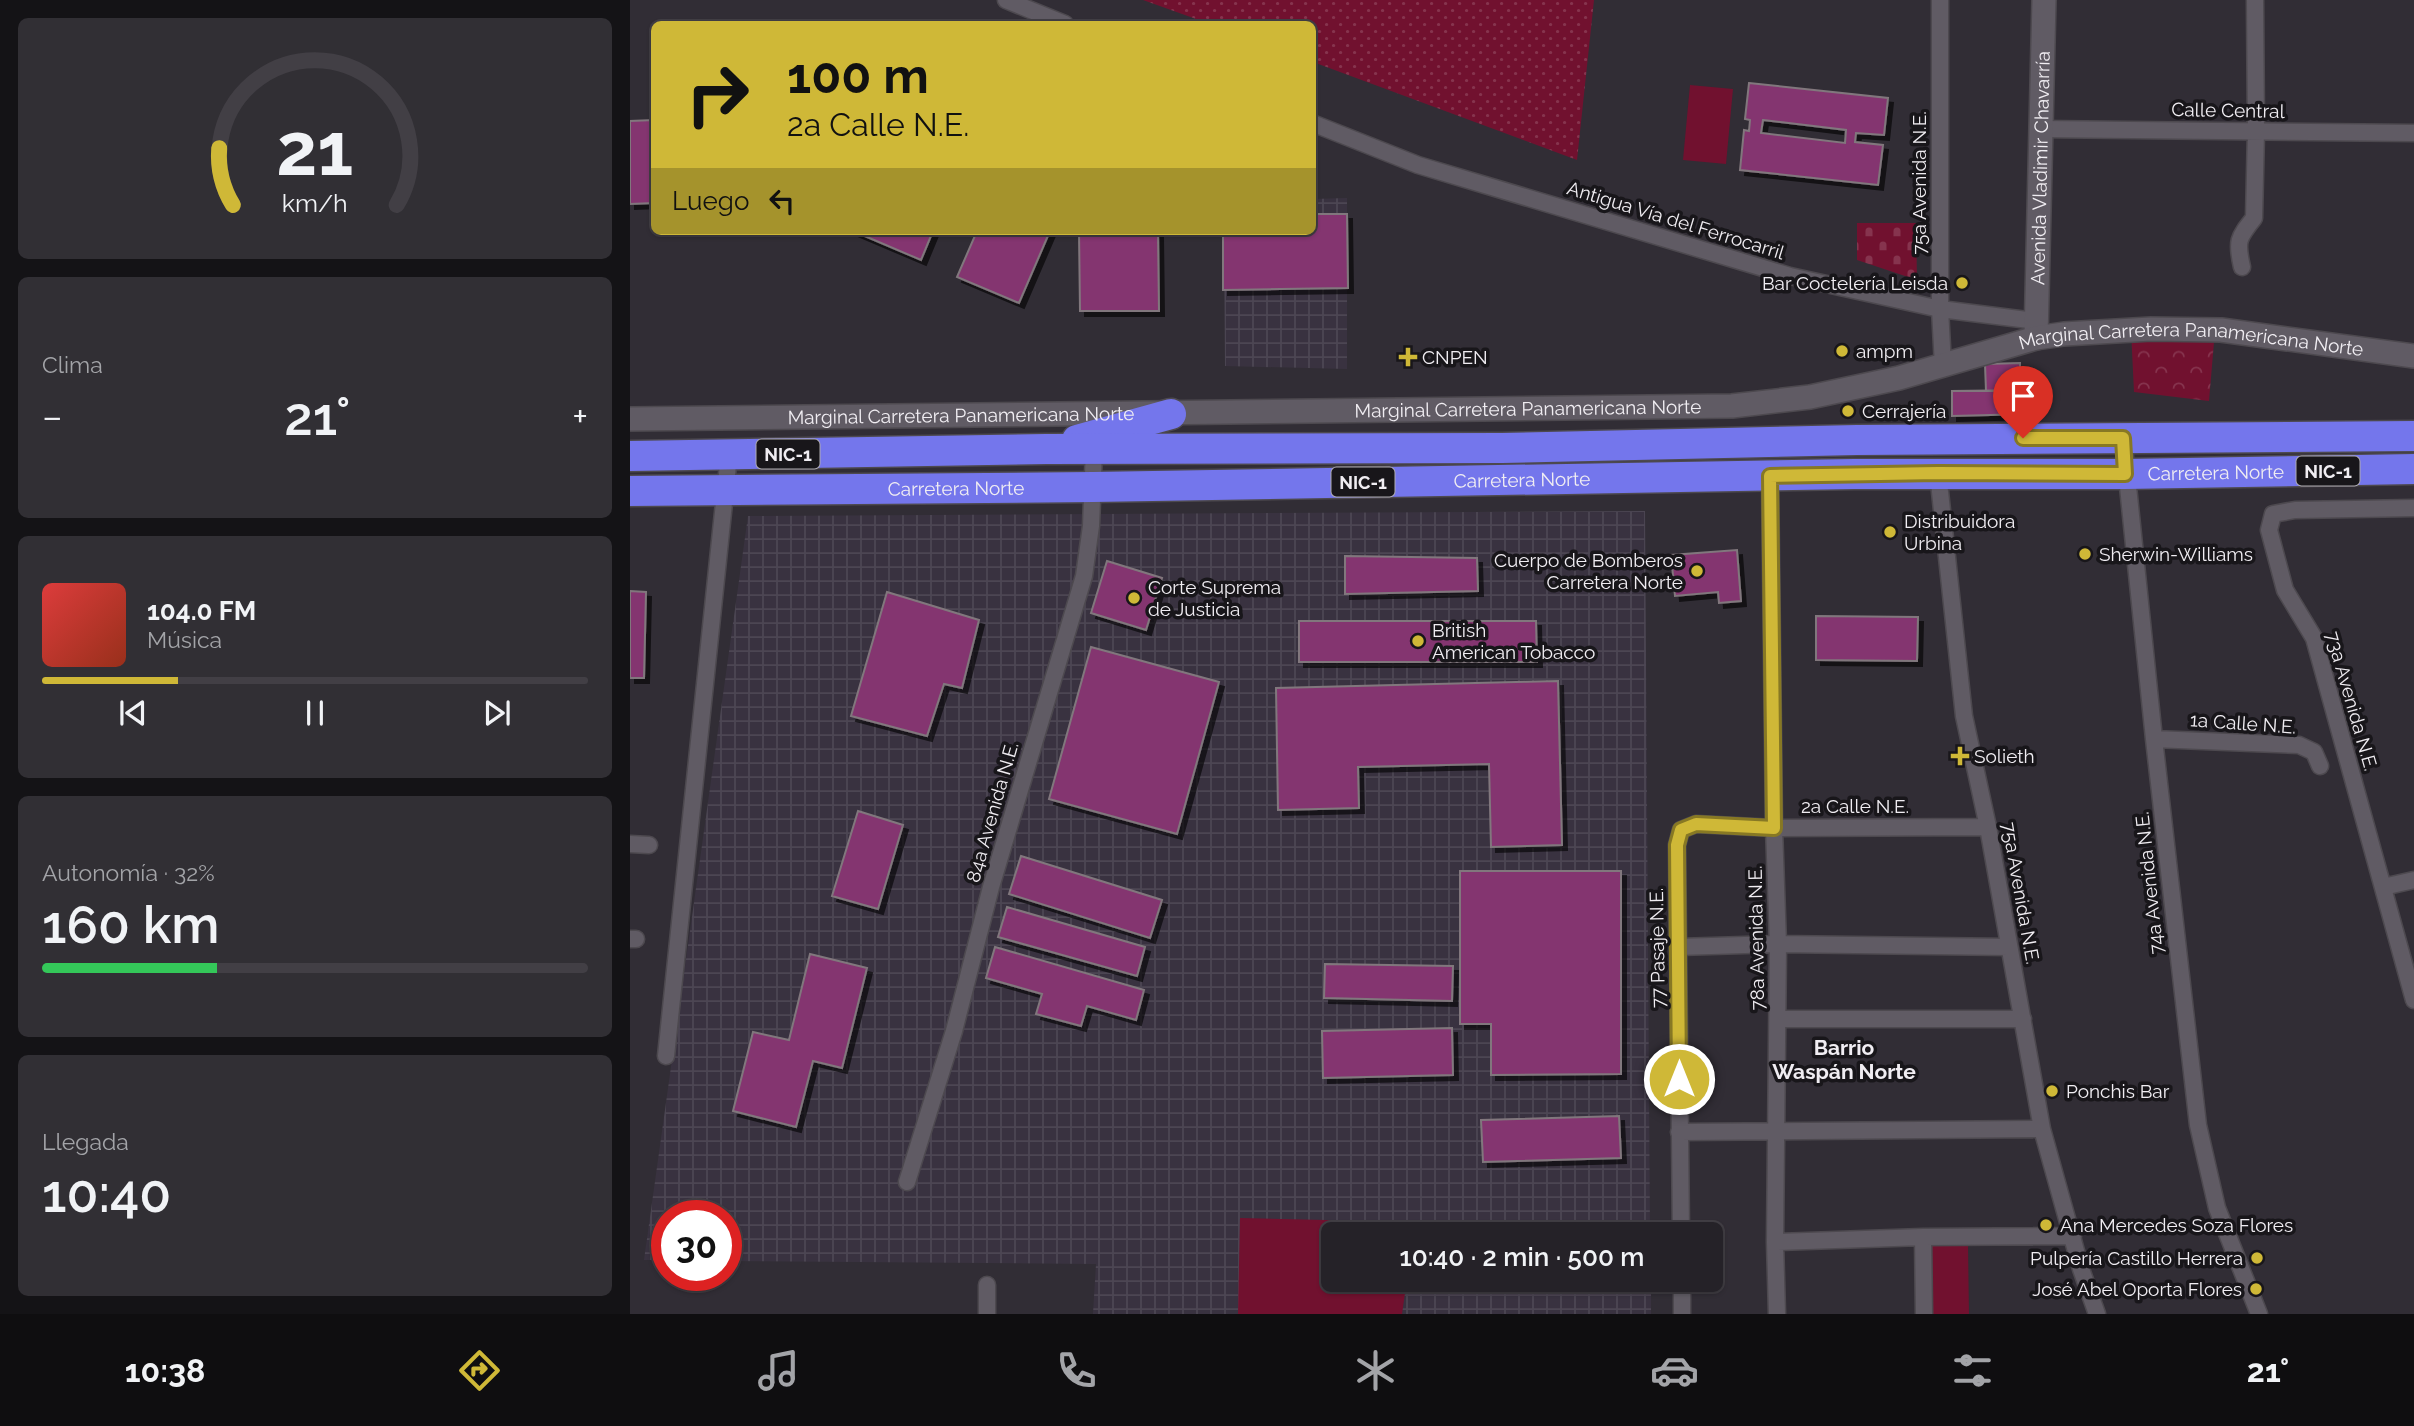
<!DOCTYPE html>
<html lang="es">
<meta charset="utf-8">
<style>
:root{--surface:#252228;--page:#312f34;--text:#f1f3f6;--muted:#a3a4a8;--line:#423f45;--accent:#cfb837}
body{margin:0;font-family:Raleway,sans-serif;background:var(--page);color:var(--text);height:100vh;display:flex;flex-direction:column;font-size:26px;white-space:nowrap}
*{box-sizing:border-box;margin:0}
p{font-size:23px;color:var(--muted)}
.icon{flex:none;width:38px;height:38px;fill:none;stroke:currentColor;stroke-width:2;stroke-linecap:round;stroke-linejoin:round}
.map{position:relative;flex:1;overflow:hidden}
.panel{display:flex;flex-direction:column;gap:18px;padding:18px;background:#141316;width:630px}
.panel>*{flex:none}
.hud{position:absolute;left:21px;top:21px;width:665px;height:214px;border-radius:10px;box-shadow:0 2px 5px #0004,0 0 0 2px var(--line);background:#cfb837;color:#111;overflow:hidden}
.speed{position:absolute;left:21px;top:1200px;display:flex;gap:14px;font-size:35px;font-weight:700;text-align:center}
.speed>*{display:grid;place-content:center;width:91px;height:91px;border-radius:50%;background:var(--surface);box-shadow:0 2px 5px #0004,0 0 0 2px var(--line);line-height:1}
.speed .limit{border:10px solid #d22;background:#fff;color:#111}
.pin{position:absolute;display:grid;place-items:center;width:60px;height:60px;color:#fff;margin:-72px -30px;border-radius:50% 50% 50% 0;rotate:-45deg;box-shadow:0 0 7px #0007}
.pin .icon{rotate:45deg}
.me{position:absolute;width:77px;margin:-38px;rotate:0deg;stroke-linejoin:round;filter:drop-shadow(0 0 5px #0008)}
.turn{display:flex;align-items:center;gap:24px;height:147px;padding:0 21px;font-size:32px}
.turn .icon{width:91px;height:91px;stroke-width:2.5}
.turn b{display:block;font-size:49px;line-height:60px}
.then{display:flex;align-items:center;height:66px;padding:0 21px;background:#0003;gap:14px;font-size:26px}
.big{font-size:52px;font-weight:600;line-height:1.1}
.panel .tile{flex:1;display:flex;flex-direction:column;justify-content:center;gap:10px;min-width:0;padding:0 24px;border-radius:10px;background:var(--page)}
.panel .dial{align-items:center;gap:0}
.dial svg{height:182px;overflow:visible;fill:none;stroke:var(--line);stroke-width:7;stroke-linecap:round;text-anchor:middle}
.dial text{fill:var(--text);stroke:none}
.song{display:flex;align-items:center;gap:21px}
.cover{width:84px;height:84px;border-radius:10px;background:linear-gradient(135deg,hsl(0 70% 55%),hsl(10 70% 35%))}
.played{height:7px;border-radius:4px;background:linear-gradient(90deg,var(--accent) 25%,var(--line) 25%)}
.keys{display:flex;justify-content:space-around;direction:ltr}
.heat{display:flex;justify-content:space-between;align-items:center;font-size:38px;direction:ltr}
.charge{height:10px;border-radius:5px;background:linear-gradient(90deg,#34c759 32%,var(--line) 0)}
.trip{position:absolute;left:691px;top:1222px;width:402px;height:70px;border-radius:10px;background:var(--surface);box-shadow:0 2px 5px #0004,0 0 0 2px var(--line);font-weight:600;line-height:70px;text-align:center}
.tabs{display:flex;height:112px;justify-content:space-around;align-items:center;background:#0f0e10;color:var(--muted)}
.tabs .icon{width:49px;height:49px}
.tabs .current{color:var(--accent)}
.tabs b{font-size:32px;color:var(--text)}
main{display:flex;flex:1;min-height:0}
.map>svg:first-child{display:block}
</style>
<main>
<section class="panel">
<div class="tile dial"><svg viewBox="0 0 100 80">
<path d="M14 69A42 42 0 1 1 86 69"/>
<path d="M14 69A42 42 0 0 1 8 44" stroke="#cfb837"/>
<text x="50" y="56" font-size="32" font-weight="700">21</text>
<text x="50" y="72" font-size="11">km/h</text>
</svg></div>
<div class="tile"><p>Clima</p>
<div class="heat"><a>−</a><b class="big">21°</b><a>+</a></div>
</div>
<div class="tile">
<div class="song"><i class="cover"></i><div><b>104.0 FM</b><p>Música</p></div></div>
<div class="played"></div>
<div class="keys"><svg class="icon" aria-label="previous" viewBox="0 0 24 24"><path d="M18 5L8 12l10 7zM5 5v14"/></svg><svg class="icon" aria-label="pause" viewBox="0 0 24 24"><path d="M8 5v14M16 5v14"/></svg><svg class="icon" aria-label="next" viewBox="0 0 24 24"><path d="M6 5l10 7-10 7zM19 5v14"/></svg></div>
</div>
<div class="tile"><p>Autonomía · 32%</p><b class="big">160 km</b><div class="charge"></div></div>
<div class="tile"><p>Llegada</p><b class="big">10:40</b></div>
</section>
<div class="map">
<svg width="1784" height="1314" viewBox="0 0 1784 1314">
<defs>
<pattern id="industrial-grid" width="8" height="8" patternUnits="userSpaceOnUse" patternTransform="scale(1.75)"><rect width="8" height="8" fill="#393240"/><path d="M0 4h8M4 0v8" fill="none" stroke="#4c4653"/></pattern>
<pattern id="grass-dots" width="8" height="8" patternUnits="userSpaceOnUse" patternTransform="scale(1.75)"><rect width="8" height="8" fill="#71112f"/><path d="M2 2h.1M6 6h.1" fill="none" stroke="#86344e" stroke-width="1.8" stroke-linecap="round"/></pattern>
<pattern id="forest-crowns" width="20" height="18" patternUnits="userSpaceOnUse" patternTransform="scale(1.75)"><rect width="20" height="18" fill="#71112f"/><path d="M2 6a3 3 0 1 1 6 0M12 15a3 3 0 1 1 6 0" fill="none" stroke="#86344e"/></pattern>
<pattern id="cemetery-stones" width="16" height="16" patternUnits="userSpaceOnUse" patternTransform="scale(1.75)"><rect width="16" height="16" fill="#71112f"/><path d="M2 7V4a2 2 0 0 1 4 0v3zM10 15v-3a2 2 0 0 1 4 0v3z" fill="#86344e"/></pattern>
<filter id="shadow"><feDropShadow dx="5" dy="5" stdDeviation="0" flood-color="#0009"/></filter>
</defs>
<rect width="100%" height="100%" fill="#312d35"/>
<path fill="url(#industrial-grid)" d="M717,198V369L595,366L594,231H682L683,199Z
M1015,511L1020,1234H704V1279H1021V1314H463L466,1264L96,1261V1216H37V1260H14L118,516Z"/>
<path fill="url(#grass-dots)" d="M513,0H964L947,160L683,62L682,24H580Z"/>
<path fill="url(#forest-crowns)" d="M1501,330H1585L1579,401L1504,392Z"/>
<path fill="url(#cemetery-stones)" d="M1227,223H1286L1287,280L1227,260Z"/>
<path fill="#71112f" d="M1060,85L1103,89L1096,164L1053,160Z
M610,1218L785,1222L783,1234H704V1279H777L772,1314H608Z
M1338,1245L1339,1314H1297L1296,1246Z"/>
<path fill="#84366f" stroke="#81777d" stroke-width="2" fill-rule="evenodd" filter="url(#shadow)" d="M1119,83L1258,98L1254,135L1226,133L1225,142L1253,145L1248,185L1110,170L1114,130L1119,131L1120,120L1115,119ZM1133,120L1216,130L1215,143L1131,133Z
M24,120V203L0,204V121Z
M682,214H717L718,288L593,290V231H682Z
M223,231H303L291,260Z
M347,231H420L389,303L327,277Z
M449,231H528L529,311H450Z
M1390,363V382L1377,383V391H1356L1355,364Z
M1399,390V414L1322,416V391Z
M1107,550L1111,601L1089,603L1088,592L1045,596L1041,555Z
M715,556L847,558L848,591L715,594Z
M477,561L532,578L516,630L461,613Z
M0,591L16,592L14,678H0Z
M257,592L349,620L332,688L314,684L297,736L221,716Z
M1186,616L1288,617L1287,661L1186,660Z
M669,621H906L907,662H669Z
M461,647L589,682L547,834L419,799Z
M928,681L932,845L861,847L859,764L728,767L729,808L648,810L646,688Z
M228,811L273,825L248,909L202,896Z
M391,856L532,900L520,938L379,894Z
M830,871H991V1074L861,1075V1024H830Z
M377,907L515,947L507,976L368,937Z
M365,947L514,990L506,1020L457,1006L451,1026L406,1014L412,994L356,978Z
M180,954L237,968L212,1068L183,1061L166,1127L103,1111L123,1032L159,1040Z
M695,964L823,966L822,1001L694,998Z
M822,1028L823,1075L693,1078L692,1031Z
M989,1116L991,1158L853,1162L851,1120Z"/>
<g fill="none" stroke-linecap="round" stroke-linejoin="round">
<g stroke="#4d494f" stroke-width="19">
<path id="street" d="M376,0L435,24
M1310,0V309L1313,366
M682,123L788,165L1160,276L1310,309L1406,321
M1411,129L1784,133
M1612,267C1606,241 1608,238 1624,218L1626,131L1625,0
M1493,438L1524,739L1568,1125L1587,1208L1629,1314
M1308,473L1334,716L1358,827L1412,1129L1451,1269L1467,1314
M1140,476L1144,828L1148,944L1145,1242L1147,1314
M1784,508L1665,510L1643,514L1639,530L1655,590L1684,638L1784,1000
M1524,739L1669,745L1684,752L1690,766
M0,844L19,845
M1753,887L1784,880
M0,939H6
M1048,947L1148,944L1379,947
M1149,1019H1393
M36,1056L99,455
M1049,1132L1412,1129
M277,1182L324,1031L361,887L454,576L461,526L464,449
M1051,1234L1047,845L1051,830L1066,824L1144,828L1358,827
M1293,1237L1294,1314
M1145,1242L1293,1237L1443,1236
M1052,1279V1314
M357,1314V1285"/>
</g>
<g stroke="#4d494f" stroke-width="26">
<g id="secondary">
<path id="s1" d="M1406,338L1414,0"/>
<path id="s2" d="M0,419L1102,406L1180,397L1269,378L1406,338L1434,334L1521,329L1591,330L1784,356"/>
</g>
</g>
<g stroke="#4d494f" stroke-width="33">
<g id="highway">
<path d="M447,440L541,414"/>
<path d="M0,456L416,449L872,448L1227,440L1784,436"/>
<path id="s3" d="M0,491L463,487L1224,474H1495L1784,469"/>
</g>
</g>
<use href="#street" stroke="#605b64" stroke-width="16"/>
<use href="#secondary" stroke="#605b64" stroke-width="23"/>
<use href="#highway" stroke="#7476ec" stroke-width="30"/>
</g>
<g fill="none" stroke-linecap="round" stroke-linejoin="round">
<g stroke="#877824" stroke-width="18">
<path id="route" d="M1049,1079L1047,845L1051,830L1066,824L1144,828L1140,476L1308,473L1495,474L1493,438H1393"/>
</g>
<use href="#route" stroke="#cfb837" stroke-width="12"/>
</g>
<g fill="#cfb837" stroke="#18161a" stroke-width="2.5">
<circle cx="1332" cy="283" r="7"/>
<circle cx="1212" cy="351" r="7"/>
<path d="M774.5 346.5h7v7h7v7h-7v7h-7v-7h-7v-7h7z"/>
<circle cx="1218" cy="411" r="7"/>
<circle cx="1260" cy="532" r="7"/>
<circle cx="1455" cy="554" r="7"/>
<circle cx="1067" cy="571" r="7"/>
<circle cx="504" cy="598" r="7"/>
<circle cx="788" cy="641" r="7"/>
<path d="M1326.5 745.5h7v7h7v7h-7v7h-7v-7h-7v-7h7z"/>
<circle cx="1422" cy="1091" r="7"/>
<circle cx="1416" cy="1225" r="7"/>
<circle cx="1627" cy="1258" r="7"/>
<circle cx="1626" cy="1289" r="7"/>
</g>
<g text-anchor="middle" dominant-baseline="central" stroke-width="7" stroke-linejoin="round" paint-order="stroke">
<g fill="#18161a" stroke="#afacb1" stroke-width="2">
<rect x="126.5" y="439.5" width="63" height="29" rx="5"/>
<rect x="1666.5" y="456.5" width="63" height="29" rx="5"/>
<rect x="701.5" y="467.5" width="63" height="29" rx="5"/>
</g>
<g font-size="18" font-weight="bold" fill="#f0edf2">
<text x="158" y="454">NIC-1</text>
<text x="1698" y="471">NIC-1</text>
<text x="733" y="482">NIC-1</text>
</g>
<g font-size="19" fill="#f0edf2" stroke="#18161a">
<text transform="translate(1598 110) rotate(1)">Calle Central</text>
<text stroke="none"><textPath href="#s1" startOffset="170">Avenida Vladimir Chavarría</textPath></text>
<text transform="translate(1289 183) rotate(-90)">75a Avenida N.E.</text>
<text transform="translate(1046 220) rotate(17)">Antigua Vía del Ferrocarril</text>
<text stroke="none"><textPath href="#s2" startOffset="1570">Marginal Carretera Panamericana Norte</textPath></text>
<text stroke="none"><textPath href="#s2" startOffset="898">Marginal Carretera Panamericana Norte</textPath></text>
<text stroke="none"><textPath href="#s2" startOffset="331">Marginal Carretera Panamericana Norte</textPath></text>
<text stroke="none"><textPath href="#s3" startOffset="1586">Carretera Norte</textPath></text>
<text stroke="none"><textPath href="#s3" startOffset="892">Carretera Norte</textPath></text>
<text stroke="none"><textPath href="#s3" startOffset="326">Carretera Norte</textPath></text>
<text transform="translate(1722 701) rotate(74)">73a Avenida N.E.</text>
<text transform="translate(1613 723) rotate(4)">1a Calle N.E.</text>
<text x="1225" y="806">2a Calle N.E.</text>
<text transform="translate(362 812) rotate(-74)">84a Avenida N.E.</text>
<text transform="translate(1519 883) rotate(-96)">74a Avenida N.E.</text>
<text transform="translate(1391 893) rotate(80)">75a Avenida N.E.</text>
<text transform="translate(1126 938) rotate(-91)">78a Avenida N.E.</text>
<text transform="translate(1027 948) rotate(-91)">77 Pasaje N.E.</text>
</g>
<g font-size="19" fill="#f0edf2" stroke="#18161a" text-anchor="start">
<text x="1318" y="283" text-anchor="end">Bar Coctelería Leisda</text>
<text x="1226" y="351">ampm</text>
<text x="792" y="357">CNPEN</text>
<text x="1232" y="411">Cerrajería</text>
<text x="1274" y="521">Distribuidora<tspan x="1274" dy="22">Urbina</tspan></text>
<text x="1469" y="554">Sherwin-Williams</text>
<text x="1053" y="560" text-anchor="end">Cuerpo de Bomberos<tspan x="1053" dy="22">Carretera Norte</tspan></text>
<text x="518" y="587">Corte Suprema<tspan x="518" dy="22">de Justicia</tspan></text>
<text x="802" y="630">British<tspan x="802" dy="22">American Tobacco</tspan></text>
<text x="1344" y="756">Solieth</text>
<text x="1436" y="1091">Ponchis Bar</text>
<text x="1430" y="1225">Ana Mercedes Soza Flores</text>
<text x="1613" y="1258" text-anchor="end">Pulpería Castillo Herrera</text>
<text x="1612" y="1289" text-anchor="end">José Abel Oporta Flores</text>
</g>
<g font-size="21" font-weight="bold" fill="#f0edf2" stroke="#18161a">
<text x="1214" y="1047">Barrio<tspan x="1214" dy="24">Waspán Norte</tspan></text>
</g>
</g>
</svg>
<div class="speed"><div class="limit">30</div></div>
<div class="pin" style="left:1393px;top:438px;background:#d93025"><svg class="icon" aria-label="arrive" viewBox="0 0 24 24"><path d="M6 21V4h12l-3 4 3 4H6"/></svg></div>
<svg class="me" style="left:1049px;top:1079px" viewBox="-20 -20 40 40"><circle r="17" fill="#cfb837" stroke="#fff" stroke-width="3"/><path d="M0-11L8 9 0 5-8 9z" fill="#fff"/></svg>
<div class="trip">10:40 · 2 min · 500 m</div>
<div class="hud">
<div class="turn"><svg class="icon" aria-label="right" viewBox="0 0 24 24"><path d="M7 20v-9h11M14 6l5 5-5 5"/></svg><div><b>100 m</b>2a Calle N.E.</div></div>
<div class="then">Luego<svg class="icon" aria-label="left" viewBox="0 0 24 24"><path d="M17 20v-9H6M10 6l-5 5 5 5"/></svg></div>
</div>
</div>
</main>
<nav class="tabs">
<b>10:38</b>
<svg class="icon current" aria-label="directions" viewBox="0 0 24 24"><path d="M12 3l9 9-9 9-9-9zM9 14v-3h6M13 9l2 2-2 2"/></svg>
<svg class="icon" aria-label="music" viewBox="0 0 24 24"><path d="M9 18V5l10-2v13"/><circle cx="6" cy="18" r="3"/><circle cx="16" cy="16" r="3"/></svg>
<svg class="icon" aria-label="phone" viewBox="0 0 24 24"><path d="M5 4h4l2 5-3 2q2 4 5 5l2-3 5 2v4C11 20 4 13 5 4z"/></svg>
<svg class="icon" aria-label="climate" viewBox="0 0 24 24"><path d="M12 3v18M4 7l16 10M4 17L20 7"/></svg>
<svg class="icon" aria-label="car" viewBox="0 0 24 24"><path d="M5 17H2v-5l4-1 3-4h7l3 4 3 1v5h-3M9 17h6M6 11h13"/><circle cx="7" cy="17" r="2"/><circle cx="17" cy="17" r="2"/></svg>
<svg class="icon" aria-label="filters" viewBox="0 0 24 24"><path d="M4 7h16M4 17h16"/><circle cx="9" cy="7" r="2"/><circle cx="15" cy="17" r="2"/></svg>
<b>21°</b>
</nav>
